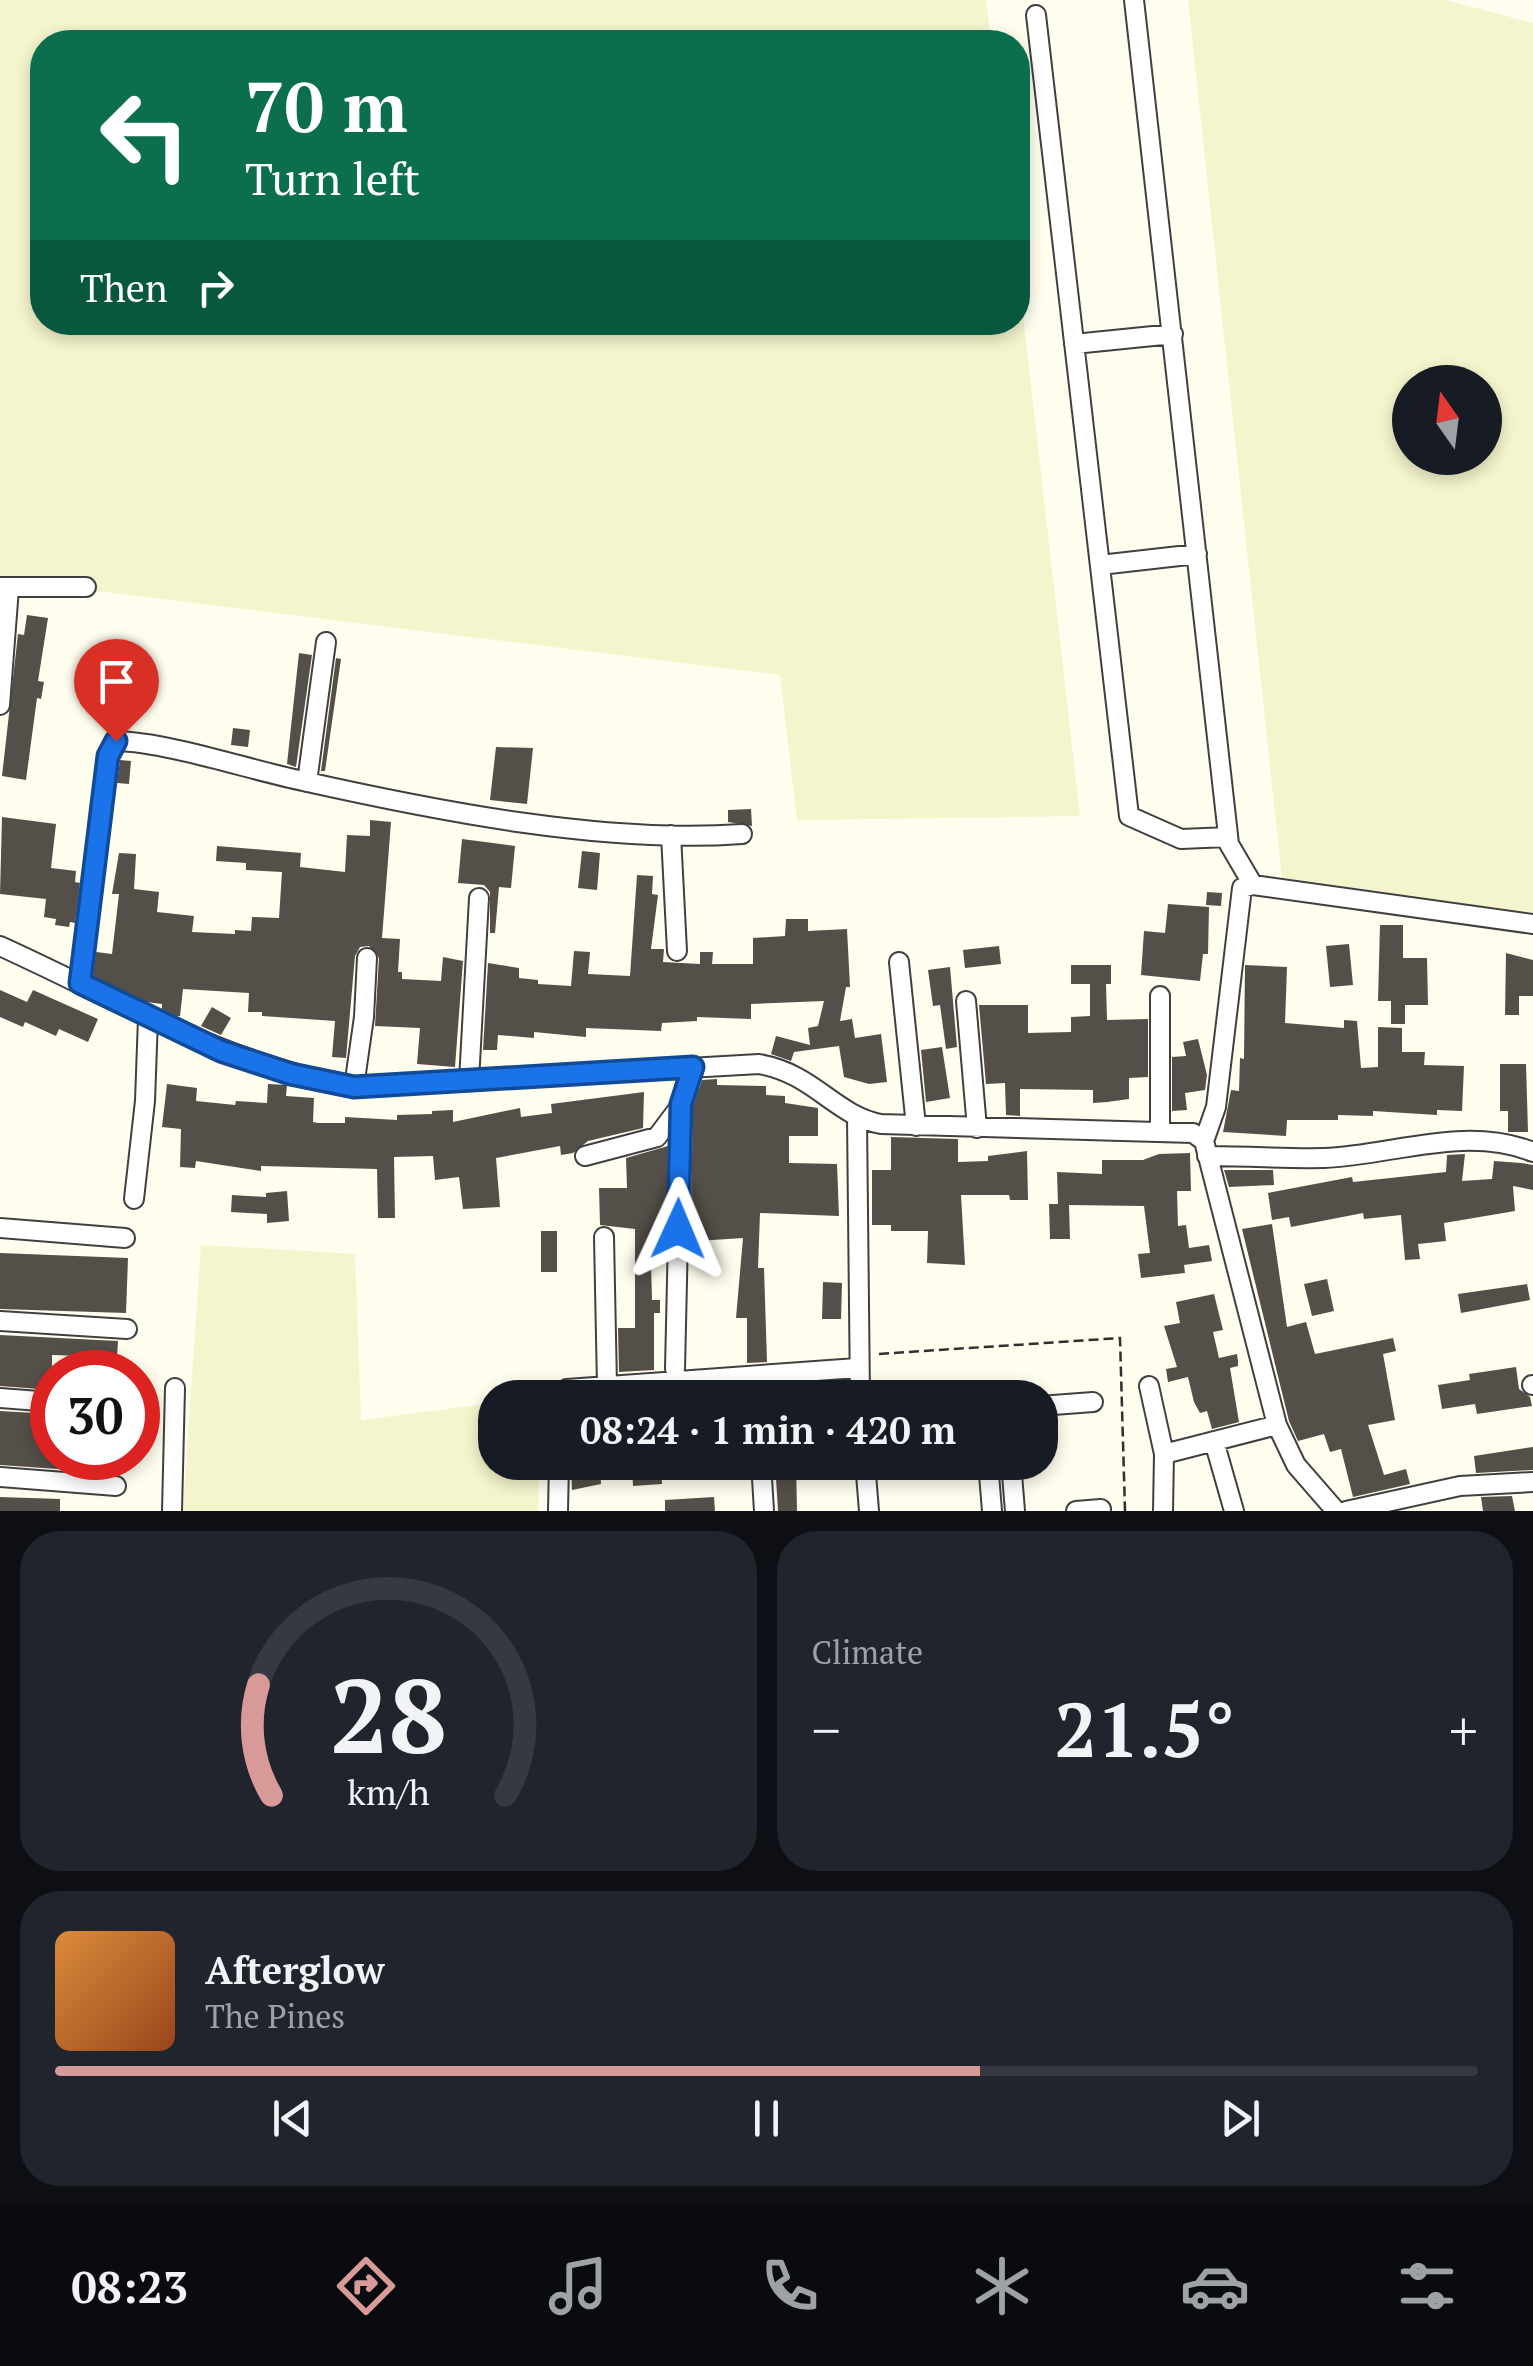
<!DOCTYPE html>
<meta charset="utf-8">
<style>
:root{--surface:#171b24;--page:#20242c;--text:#f1f3f6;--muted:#9ea1a6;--line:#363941;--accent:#d89a99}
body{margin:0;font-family:"PT Serif",serif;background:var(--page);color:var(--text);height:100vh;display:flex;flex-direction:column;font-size:38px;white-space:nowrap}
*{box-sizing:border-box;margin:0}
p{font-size:32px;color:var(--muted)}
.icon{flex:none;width:55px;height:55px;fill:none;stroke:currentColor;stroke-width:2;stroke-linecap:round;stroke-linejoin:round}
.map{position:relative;height:1511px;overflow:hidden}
.sheet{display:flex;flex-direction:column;gap:20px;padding:20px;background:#0d0f14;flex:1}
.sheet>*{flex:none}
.guide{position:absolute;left:30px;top:30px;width:1000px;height:305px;border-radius:40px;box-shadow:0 5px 15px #0003;background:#0b6e4f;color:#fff;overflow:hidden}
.needle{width:65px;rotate:346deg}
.fabs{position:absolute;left:1392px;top:365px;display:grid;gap:20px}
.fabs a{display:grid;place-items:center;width:110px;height:110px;border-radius:50%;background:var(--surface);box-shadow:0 5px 15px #0003;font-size:50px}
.speed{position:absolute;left:30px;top:1350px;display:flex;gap:20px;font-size:50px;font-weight:700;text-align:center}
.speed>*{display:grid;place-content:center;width:130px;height:130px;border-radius:50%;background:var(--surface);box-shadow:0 5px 15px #0003;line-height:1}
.speed .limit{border:15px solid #d22;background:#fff;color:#111}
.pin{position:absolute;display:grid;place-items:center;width:85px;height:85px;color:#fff;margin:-102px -42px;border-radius:50% 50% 50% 0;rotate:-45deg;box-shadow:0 0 10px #0007}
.pin .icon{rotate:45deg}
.me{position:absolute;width:110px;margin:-55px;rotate:1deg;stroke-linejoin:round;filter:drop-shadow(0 0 8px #0008)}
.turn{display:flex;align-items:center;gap:35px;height:210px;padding:0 50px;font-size:45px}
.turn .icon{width:130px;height:130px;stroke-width:2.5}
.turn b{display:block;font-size:70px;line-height:85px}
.then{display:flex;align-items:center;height:95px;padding:0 50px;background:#0003;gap:20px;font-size:38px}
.big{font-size:75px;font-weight:700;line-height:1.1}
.sheet .widget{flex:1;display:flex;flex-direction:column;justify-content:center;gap:15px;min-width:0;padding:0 35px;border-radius:40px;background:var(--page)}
.sheet .dial{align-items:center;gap:0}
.dial svg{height:260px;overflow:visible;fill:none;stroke:var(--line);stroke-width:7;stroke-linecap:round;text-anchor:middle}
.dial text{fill:var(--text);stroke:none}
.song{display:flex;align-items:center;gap:30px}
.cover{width:120px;height:120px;border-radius:15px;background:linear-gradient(135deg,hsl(30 70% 55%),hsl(20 70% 35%))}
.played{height:10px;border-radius:5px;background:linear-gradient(90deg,var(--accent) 65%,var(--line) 65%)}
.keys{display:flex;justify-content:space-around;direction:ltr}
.heat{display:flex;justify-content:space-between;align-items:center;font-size:55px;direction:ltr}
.sheet .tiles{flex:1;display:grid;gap:20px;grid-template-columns:1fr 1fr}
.widget:last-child{grid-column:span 2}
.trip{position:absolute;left:478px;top:1380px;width:580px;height:100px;border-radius:40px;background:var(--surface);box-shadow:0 5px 15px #0003;font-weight:700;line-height:100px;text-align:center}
.tab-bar{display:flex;height:160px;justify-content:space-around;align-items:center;background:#090b0e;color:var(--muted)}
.tab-bar .icon{width:70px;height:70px}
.tab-bar .active{color:var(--accent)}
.tab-bar b{font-size:45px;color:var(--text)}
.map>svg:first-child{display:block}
</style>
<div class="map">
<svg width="1533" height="1511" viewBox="0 0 1533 1511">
<rect width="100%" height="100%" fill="#fffded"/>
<path fill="#f4f4cd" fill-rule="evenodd" d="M0,0H986L991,42H42V322H1018V272L1080,816L797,820L780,675L0,579Z
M1188,0H1446L1533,23V915L1282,878ZM1485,382V458H1410V382Z
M201,1245L355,1254L361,1420L495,1403V1462L539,1463L538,1511H183Z"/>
<path fill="#554f49" d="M27,615L48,618L38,681L44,682L41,699L37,698L26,780L2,776L18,634L24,635Z
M299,653L312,655L296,767L287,764Z
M336,658L341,659L325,771H321Z
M233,728L250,730L248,747L231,745Z
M496,747L533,748L527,804L490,800Z
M120,760L131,761L129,784L117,783Z
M751,809L752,826L728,822V810Z
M2,817L56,824L51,868L76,871L75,882L80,883L75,923L70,922L69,927L55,925L56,919L44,917L46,899L0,894Z
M370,820L391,822L382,938L400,939L398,972H402V979L441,981L443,957L463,961L455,1067L417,1064L420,1028L375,1026L379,958L369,946L360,947L355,956L346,1058L332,1057L335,1021L262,1016V1012H248L249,993L183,989L180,1016H176L162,1009V1004L146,1002L93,977L96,952L112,954L119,894H112L119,853L136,854L134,889L159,892L157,912L194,916L192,932L235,934V930L251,931L252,917L279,918L282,872L246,870V863L216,861L217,846L301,853L300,867L345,872L347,835L370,836Z
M462,839L515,846L511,888L499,887L495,933H490V892L484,885L458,883Z
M582,851L600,853L597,890L578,888Z
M637,875L653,876L652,894L658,895L651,949H664L663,962L700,964V952H713L712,964H753V938L785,936L786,919H808V931L847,929L850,987H846L840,1021L852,1019L855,1038L881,1034L887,1082L869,1084L844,1077L839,1046L794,1052L791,1061L771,1054L776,1036L810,1045L808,1028L818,1026L824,1001L751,1004V1019L697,1017V1021L662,1023L661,1031L586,1028V1037L534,1032V1038L498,1035L497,1050H483L488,963L519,968V978L538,980V984L571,986L574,951L590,952L588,974L630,976Z
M1207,892L1222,893L1221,906L1206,905Z
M1168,904L1209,907L1208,954H1203L1200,981L1141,975L1144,931L1165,933Z
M1380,925H1403V958H1427L1428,1005H1405V1024H1391V1001H1378Z
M1349,944L1353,985L1330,987L1326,946Z
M999,946L1001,964L965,968L963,950Z
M1506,953L1533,960V996H1519V1015H1505Z
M1071,965H1111V984H1106L1107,1020L1148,1019V1077L1129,1078V1099L1107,1102L1093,1103V1090L1020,1089V1116L1006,1115L1005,1083L986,1084L979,1005H1028V1033L1071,1032V1017L1090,1016V984H1071Z
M1245,965L1287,967L1285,1023L1344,1028V1020L1357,1021L1361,1068L1378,1067V1027L1402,1028V1052H1425L1424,1065L1464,1066L1462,1111L1437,1110V1115L1373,1111V1116L1338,1115V1120H1287L1286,1136L1223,1132L1231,1090L1239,1091L1240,1058L1244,1059Z
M950,967L957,1047L946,1049L940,1005L933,1006L928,970Z
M0,990L27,1002L33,990L98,1019L88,1042L59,1029L56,1036L25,1022L23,1027L0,1017Z
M212,1007L231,1018L221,1035L201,1026Z
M1198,1039L1207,1075L1205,1090L1185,1093L1187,1110L1172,1111V1057L1186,1056L1183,1042Z
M942,1047L950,1098L926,1102L921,1050Z
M1500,1064H1526L1528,1132H1508V1111H1500Z
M717,1079V1085L766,1086V1095L785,1096V1103L818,1108V1136H789V1163L837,1164L839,1216L760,1213L758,1268H764L767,1362L747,1363V1318H736L743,1238L697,1241L696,1259H690L693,1106L702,1080Z
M167,1084L197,1088L196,1101L235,1105L236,1101L267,1103L268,1084L287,1085L286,1096L314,1098L313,1122L318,1123H345V1117L397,1120V1115L432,1114V1111L453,1110V1122L520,1108L521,1117L552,1113L551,1104L644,1092L643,1128L588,1141L573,1153L561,1155L560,1146L496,1158L500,1207L463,1209L459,1177L435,1180L433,1156L394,1157L395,1218H378L377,1169L261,1166V1171L196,1161L195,1168L180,1167L181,1129L162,1127Z
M891,1137L958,1139V1162L988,1161V1156L1027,1151L1028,1200H1010L1009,1195H961L965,1265L927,1263L928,1231H891V1225H872V1170H891Z
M668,1146L666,1237L655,1236L651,1262L652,1300H660V1313H654V1370L619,1372L618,1328H635V1229L600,1225L599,1188H627L626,1158Z
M1190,1153L1191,1191H1177L1178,1226L1186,1225L1189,1248L1209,1245L1212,1261L1184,1265L1185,1273L1141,1278L1138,1254L1150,1253L1144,1206L1069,1205L1070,1239H1050L1049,1204H1058L1057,1172L1102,1174V1160H1143L1159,1154Z
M1465,1154L1462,1181L1492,1179L1494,1161L1521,1163L1533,1165V1190L1513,1186L1515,1211L1444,1223L1446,1241L1418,1244L1420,1259L1405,1260L1401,1215L1364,1219L1363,1213L1291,1227L1289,1217L1272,1220L1268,1193L1352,1177L1353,1182L1446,1172L1447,1155Z
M1224,1170H1273L1274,1185L1229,1187Z
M287,1191L289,1221L267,1223V1214L231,1212L232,1195L266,1197V1193Z
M1272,1224L1287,1327L1306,1322L1315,1354L1393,1338L1396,1351L1383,1354L1395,1420L1368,1425L1384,1475L1406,1469L1410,1484L1353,1497L1341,1449L1330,1452L1324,1434L1298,1441L1289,1421L1242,1229Z
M541,1231H557V1272H541Z
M0,1253L128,1258L126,1313L0,1309Z
M1327,1279L1334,1311L1312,1316L1304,1284Z
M823,1282L842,1283L841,1319H822Z
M1527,1284L1530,1300L1461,1313L1458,1294Z
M1214,1294L1223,1330L1213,1332L1219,1358L1237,1354L1238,1361V1366L1230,1368L1239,1422L1212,1429L1207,1411L1200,1413L1194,1402L1188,1377L1168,1382L1166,1369L1177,1367L1164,1326L1180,1323L1176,1302Z
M0,1335L118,1341L117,1357L52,1355V1390L0,1386Z
M1516,1367L1519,1389L1530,1397L1532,1406L1477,1414L1475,1404L1442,1409L1438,1385L1470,1380L1469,1374Z
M0,1411L52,1414V1458H117L116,1473L0,1465Z
M1533,1447V1470L1476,1473L1474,1456Z
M647,1462H661L662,1484L633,1486L632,1466Z
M775,1462H796L797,1511H778Z
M571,1467H600L601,1484L572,1490Z
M1512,1496L1515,1511H1483L1481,1497Z
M0,1497L60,1499V1511H0Z
M714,1497L715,1511H665V1500Z"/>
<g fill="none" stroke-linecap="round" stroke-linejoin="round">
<g stroke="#404040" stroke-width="22">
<path id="street" d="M1134,0L1229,844L1253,885
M1036,15L1129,816L1181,839L1228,837
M1074,344L1173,334
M1100,565L1197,554
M0,587H86
M0,705L9,588
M307,782L326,642
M671,835L677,951
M0,946C117,999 226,1065 354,1087L759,1064C815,1074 834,1115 881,1124L1193,1133L1204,1141L1277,1425L1296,1465L1336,1511
M899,962L916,1126
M80,983L108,756L116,741C167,742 250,770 303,781C437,811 605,844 742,834
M966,1001L977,1128
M469,1081L479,898
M354,1087L364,1017L367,958
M857,1118L860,1398
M1160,1131V996
M1204,1141L1216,1107L1242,888L1253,885L1533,924
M585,1156L657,1137L681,1105
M1207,1156C1246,1156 1285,1159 1324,1158C1394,1155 1465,1125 1533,1152
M134,1199L145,1101L148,1018
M0,1228L125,1238
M604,1237L607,1386
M0,1321L127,1329
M675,1369L681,1104L693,1067
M1532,1385H1533
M1149,1386L1164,1454L1163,1511
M567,1389L857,1368
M755,1390L756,1398
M0,1398L52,1402
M1040,1406L1093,1402
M1214,1441L1234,1511
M1164,1454L1277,1425
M761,1462L764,1511
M865,1462L869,1511
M988,1462L992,1511
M1011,1462L1015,1511
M0,1477L116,1486
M172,1511L175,1388
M558,1511L559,1462
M1076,1511L1101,1509
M1346,1511L1460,1486L1533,1482"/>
</g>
<path stroke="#2f2f2f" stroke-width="2.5" stroke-dasharray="10 5" stroke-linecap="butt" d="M879,1354L1120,1338L1125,1511"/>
<use href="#street" stroke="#fff" stroke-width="18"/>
</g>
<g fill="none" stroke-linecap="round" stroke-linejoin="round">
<g stroke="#114b97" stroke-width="25">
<path id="route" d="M116,741L108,756L80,983L221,1051L291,1074L354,1087L693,1067L681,1104L678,1229"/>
</g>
<use href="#route" stroke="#1a73e8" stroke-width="18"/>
</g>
</svg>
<div class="fabs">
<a><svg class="needle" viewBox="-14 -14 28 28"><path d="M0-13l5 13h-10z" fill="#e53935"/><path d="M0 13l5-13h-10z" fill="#9ea1a6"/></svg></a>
</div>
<div class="speed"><div class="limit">30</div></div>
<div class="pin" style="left:116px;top:741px;background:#d93025"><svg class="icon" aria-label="arrive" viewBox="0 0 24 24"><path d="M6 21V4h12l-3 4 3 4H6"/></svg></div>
<svg class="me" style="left:678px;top:1229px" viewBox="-20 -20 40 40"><path d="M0-17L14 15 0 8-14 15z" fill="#1a73e8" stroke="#fff" stroke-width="4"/></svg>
<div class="trip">08:24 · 1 min · 420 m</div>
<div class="guide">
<div class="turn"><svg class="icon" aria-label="left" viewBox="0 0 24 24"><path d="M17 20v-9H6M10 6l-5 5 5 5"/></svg><div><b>70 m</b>Turn left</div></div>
<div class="then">Then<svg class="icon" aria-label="right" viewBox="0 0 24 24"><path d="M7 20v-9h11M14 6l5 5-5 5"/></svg></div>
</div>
</div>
<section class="sheet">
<div class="tiles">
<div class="widget dial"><svg viewBox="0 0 100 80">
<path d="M14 69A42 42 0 1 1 86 69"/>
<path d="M14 69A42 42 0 0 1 10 35" stroke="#d89a99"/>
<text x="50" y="56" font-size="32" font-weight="700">28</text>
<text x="50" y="72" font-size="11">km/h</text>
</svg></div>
<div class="widget"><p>Climate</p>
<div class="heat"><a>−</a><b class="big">21.5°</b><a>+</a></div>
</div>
<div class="widget">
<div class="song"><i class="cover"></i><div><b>Afterglow</b><p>The Pines</p></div></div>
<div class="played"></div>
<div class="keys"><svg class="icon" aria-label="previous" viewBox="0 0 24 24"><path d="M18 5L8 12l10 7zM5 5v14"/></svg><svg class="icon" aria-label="pause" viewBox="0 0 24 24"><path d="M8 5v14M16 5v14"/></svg><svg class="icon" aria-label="next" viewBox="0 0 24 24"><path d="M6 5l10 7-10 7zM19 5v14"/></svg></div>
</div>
</div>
</section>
<nav class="tab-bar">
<b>08:23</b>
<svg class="icon active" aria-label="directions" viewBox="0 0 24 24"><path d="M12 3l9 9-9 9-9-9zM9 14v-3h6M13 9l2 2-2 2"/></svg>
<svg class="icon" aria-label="music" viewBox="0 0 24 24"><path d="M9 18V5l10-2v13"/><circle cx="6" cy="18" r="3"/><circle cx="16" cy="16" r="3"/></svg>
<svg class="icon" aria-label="phone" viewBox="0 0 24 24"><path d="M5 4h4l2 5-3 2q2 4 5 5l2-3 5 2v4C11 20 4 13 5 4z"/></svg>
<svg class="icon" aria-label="climate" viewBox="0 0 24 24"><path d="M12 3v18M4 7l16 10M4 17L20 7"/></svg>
<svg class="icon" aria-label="car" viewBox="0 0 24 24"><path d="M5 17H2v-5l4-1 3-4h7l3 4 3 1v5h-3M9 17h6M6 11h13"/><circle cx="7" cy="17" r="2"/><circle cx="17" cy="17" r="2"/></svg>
<svg class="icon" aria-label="filters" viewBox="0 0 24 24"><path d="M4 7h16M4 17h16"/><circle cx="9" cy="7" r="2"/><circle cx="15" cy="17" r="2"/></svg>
</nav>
